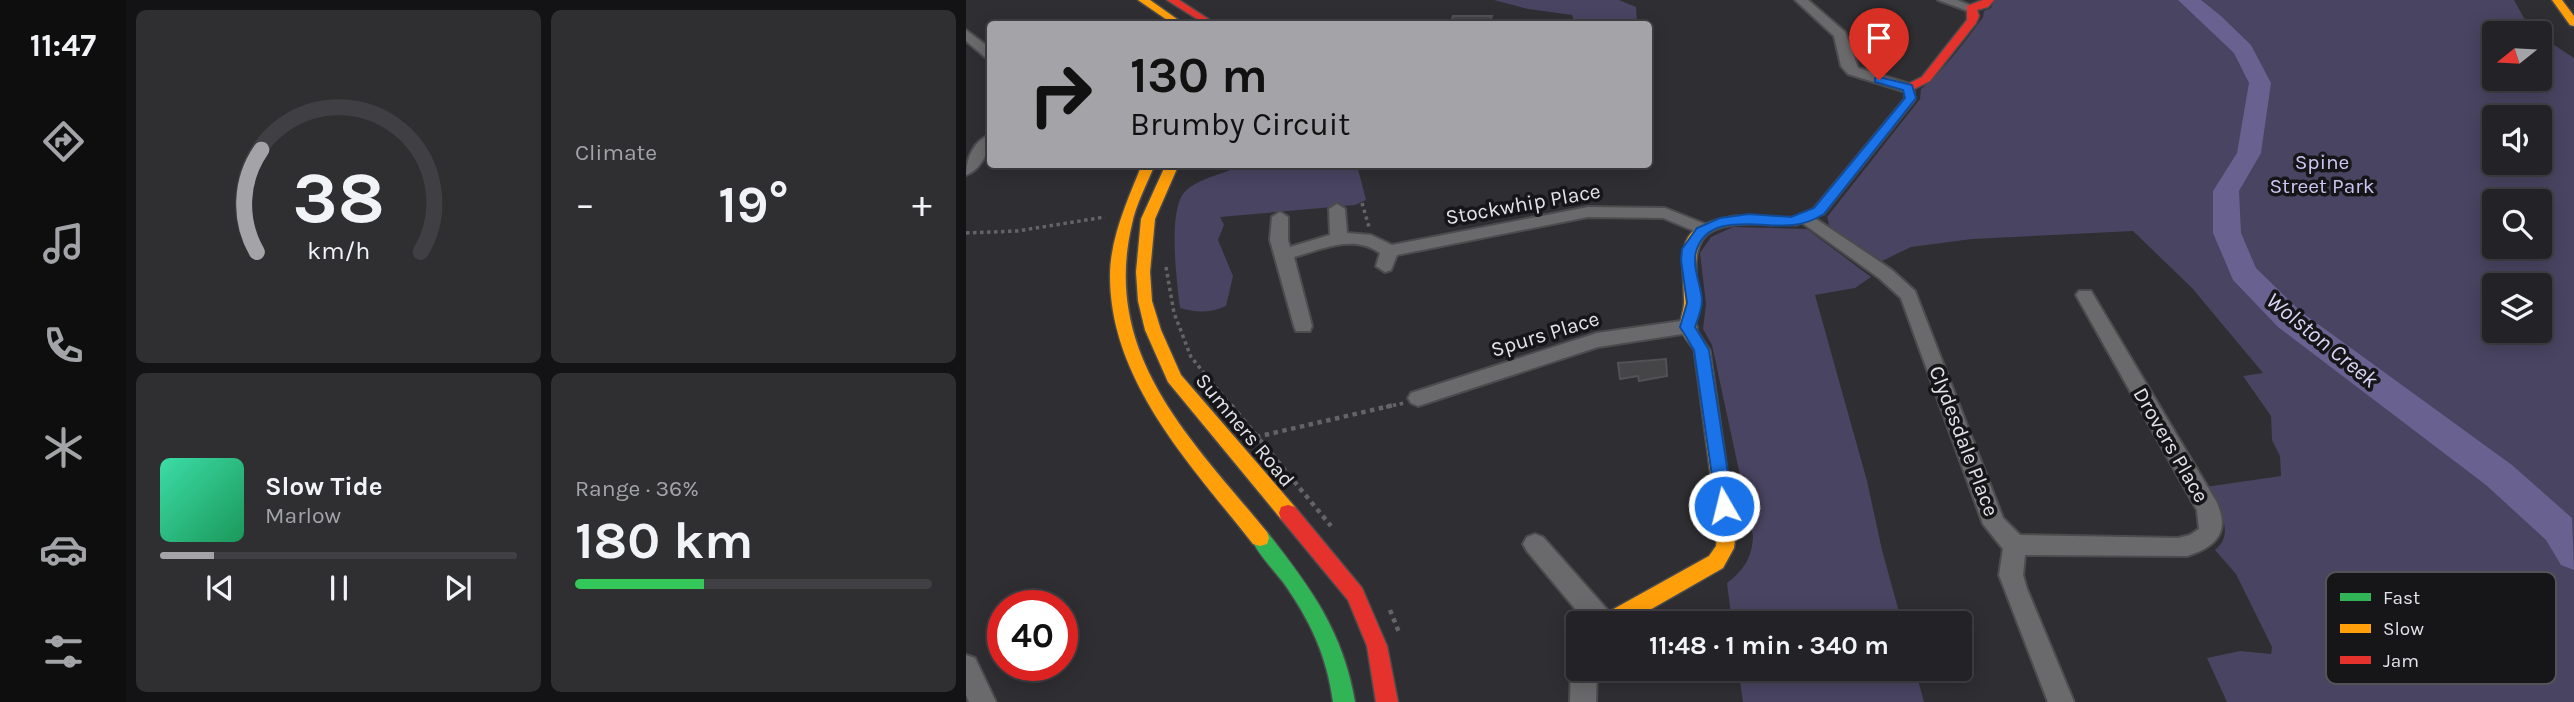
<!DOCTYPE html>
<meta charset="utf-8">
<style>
:root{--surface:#232226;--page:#2f2f32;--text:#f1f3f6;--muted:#a3a4a7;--line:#403f43;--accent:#a4a4a8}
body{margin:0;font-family:Karla,sans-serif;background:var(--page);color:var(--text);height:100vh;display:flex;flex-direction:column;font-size:26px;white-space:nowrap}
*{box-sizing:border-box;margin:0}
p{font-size:23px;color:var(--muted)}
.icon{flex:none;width:38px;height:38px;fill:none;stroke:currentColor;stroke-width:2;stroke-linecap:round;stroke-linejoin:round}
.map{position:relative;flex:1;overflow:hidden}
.side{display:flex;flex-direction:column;gap:10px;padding:10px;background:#131315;width:840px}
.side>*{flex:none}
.banner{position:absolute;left:21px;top:21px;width:665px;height:147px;border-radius:7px;box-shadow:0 4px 18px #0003,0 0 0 2px var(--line);background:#a4a4a8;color:#111;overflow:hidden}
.needle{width:46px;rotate:252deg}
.buttons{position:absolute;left:1516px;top:21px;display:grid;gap:14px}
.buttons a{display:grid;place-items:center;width:70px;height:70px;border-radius:7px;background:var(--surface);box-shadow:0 4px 18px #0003,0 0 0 2px var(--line);font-size:35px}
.speed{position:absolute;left:21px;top:590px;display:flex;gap:14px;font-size:35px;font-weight:700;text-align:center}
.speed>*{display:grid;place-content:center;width:91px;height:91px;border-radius:50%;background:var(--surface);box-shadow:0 4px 18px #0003,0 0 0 2px var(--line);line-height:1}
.speed .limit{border:10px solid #d22;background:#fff;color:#111}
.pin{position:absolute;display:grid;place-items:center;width:60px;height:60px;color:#fff;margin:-72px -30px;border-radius:50% 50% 50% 0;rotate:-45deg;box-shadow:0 0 7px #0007}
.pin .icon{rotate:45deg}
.me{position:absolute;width:77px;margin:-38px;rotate:352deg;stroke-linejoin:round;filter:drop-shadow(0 0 5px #0008)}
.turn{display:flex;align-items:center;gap:24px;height:147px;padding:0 28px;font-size:32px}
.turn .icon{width:91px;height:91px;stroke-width:2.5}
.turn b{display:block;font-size:49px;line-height:60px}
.big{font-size:52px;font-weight:700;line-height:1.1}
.side .card{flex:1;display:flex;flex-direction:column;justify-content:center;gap:10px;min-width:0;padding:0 24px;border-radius:10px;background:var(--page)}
.side .dial{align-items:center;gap:0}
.dial svg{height:182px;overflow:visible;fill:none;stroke:var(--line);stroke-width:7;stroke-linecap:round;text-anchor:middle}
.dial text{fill:var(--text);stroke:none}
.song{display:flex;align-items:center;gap:21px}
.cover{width:84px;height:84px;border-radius:10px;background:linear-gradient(135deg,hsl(160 70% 55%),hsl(150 70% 35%))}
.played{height:7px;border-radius:4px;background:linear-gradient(90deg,var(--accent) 15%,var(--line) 15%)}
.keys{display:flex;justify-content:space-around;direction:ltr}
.heat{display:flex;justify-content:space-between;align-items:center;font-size:38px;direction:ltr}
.charge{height:10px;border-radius:5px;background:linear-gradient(90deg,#34c759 36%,var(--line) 0)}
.side .tiles{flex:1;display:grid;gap:10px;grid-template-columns:repeat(2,1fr)}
.trip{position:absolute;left:600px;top:611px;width:406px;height:70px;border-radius:7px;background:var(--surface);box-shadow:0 4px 18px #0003,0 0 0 2px var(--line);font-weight:700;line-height:70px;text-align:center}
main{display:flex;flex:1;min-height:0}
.menu{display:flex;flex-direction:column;width:126px;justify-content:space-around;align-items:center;background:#0e0e0f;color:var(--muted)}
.menu .icon{width:49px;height:49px}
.menu .on{color:var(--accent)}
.menu b{font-size:32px;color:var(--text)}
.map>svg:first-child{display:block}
</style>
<main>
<nav class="menu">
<b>11:47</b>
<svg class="icon on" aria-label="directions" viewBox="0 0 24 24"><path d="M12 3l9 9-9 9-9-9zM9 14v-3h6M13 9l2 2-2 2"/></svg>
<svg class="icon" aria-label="music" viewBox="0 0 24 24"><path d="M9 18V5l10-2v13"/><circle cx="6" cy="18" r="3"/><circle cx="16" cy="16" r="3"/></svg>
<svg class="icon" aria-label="phone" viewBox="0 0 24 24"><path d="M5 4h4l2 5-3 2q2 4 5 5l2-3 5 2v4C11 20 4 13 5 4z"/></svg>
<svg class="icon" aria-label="climate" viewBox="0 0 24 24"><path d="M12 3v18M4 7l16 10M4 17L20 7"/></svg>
<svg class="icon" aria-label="car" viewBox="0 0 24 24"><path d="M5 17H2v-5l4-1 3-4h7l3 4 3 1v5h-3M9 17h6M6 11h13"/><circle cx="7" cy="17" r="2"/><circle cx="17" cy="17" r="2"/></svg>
<svg class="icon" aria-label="filters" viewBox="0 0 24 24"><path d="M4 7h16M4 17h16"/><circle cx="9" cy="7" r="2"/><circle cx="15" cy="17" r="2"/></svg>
</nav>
<section class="side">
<div class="tiles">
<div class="card dial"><svg viewBox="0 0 100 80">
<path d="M14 69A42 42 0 1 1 86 69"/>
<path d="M14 69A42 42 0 0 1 16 24" stroke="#a4a4a8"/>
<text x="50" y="56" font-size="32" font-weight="700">38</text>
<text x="50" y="72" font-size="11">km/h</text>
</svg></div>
<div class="card"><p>Climate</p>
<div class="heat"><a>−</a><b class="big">19°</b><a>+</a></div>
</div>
<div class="card">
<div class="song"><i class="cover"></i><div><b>Slow Tide</b><p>Marlow</p></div></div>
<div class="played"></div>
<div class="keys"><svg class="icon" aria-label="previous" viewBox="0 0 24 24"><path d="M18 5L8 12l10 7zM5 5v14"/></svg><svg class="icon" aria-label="pause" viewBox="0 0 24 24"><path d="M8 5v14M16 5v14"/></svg><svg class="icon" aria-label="next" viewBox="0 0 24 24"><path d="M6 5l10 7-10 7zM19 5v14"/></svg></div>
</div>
<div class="card"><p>Range · 36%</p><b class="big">180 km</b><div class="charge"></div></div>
</div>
</section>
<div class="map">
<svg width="1608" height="702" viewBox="0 0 1608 702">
<rect width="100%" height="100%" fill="#2f2e32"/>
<path fill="#494461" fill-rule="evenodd" d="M528,0H653L670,7L671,24H609L606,15L562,9Z
M1028,0H1548L1564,29L1571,33H1528V79H1573V35L1608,58V702H1261L1241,658L1274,651L1305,654L1306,647L1270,574L1249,550C1271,532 1251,506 1239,487L1315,476L1314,456L1306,440L1305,416L1277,376L1297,373L1226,288L1167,231L1006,239L945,247L916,261L864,228L861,217L954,99L955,89C980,68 997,44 1017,17L1018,11L1025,8ZM1528,117H1573V163H1528ZM1528,201H1573V247H1528ZM1528,285H1573V331H1528Z
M275,165H391L400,200L389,205L254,217L258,225L252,240L267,276L260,306C244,313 231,313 214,308C211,283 202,215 217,194C229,178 258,175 275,165Z
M767,227L841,229L905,277L889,288L849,295L901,481L916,550L936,623H766L761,583C778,570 786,558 787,536L746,345L737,329L740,304L734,253L745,237Z
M772,669H949L958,702H777Z"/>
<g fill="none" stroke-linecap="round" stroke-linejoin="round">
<path fill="#69618f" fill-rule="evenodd" d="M1212,0H1235L1255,16L1285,45L1305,83L1295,153L1273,191L1275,233L1290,268L1334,311L1546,465L1606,518L1608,570L1595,565L1580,540L1520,485L1312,327L1267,280L1247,233V191L1271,153L1283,83L1268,53Z"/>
</g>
<path fill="#454447" stroke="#525155" stroke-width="2" d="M487,16H526L522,24H484Z
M700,359L701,376L673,381L672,376L654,379L652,363Z"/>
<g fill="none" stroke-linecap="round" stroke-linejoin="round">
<g stroke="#4c4c4f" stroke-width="4">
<path id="street" d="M829,0H842L879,32L892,68L947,85V91H937L882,74L875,66L868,36Z
M972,0H991L1011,8L1005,12Z
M0,30L24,48V58L19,57L0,41Z
M24,135C25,149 15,170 0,175C0,159 8,140 24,135Z
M371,204L379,209L381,233L405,235L426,245L622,207L699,208L744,226L746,230L738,235L697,218L622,217L431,255L425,270L419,272L410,266L414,253C387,234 357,249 328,257L346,326L344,331H330L328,326L304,240L306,217L314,212L322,217V240L324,247L364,235L363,209Z
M841,213L926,270L949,291L1037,518L1054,535L1212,538L1224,535L1233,529L1231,510L1110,295L1113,291H1125L1250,501C1265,532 1250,547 1221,556L1059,555L1057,575L1061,589L1108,702H1082L1033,575L1037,549L1017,524L935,298L913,278L835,222L833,218L835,214Z
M722,320L729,322L731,327L729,332L632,347L452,406L445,403L442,398L445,393L631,333Z
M569,534L577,537L646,615L649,623H621L561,551L557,544L561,537Z
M0,655L9,658L30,702H3L0,695Z
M612,658V668H631L630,702H604L605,668Z"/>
</g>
<g stroke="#4c4c4f" stroke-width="3">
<path id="fast" d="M294,530L301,532C344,587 377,631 389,702H367C361,656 344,620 317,582C306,568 292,554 285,538L287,532Z"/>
</g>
<g stroke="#4c4c4f" stroke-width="3">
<path id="slow" d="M172,0H184L218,24H207Z
M1586,0H1596L1608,16V26L1604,25Z
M176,164H189C181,184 170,204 166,224C135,355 225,439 301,532L303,538L301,544L294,546L287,544C226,466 144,382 144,276C144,237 162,200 176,164Z
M200,164H213L189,219L184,272L186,301L195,330L215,375L329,507L331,513L329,519L322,521L315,519L202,382L179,330L172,301L170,272L175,219Z
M768,216L810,217L817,221C810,227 800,225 791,224C740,223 724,237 732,288C734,303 729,317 730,326C731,333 740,344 744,350L770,532L768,548L757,568L661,623H632L635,616L743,556L750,546L752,532L728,350C724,344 715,334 714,327C714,318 719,308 718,299C717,250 706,226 768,216Z"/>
</g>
<g stroke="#4c4c4f" stroke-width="3">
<path id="jam" d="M201,0H213L250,24H239Z
M1017,0H1028L1022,7L1011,10L1013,16L1010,23L964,81L948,89L949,100L858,214L830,225L805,224L803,221L805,218L828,217L848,208L939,98L938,86L956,77L1001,20V6Z
M322,505L329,507L396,588L421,646L432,702H410L401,646L382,600L315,519L313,513L315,507Z"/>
</g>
<path stroke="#646466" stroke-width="3.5" stroke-dasharray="3.5 3.5" stroke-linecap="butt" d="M396,203L403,227
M0,233L51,231L139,217
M200,267L208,313L225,357L266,407
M420,407L438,403"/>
<path stroke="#646466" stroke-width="4.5" stroke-dasharray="4.5 4.5" stroke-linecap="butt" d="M265,405L365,526
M290,437L428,405
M424,610L434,635"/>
<use href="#street" fill="#6a6a6c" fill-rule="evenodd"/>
<use href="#fast" fill="#30b455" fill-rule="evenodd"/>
<use href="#slow" fill="#ff9f0a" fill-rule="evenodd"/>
<use href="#jam" fill="#e5322d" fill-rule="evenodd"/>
</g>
<path fill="#1a73e8" stroke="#114b97" stroke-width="2" d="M913,77L946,85L950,98L858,214C848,220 839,224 827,225C799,229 741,210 730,252C726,267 735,285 736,300C736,309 732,319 729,327L743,350L767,506L764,511L758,513L751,511L728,350L714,327L721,303L715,260L716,249L731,228L754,218L783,214L825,217L848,208L939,98L937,90L909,82V78Z"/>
<g text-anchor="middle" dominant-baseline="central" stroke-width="7" stroke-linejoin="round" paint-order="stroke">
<g font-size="21" fill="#cdc6f4" stroke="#161619">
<text x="1356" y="162">Spine<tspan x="1356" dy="24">Street Park</tspan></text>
</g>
<g font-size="21" fill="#e3e3e7" stroke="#161619">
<text transform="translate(557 204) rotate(-10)">Stockwhip Place</text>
<text transform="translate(579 334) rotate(-17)">Spurs Place</text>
<text transform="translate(279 430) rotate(50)">Sumners Road</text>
<text transform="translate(998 441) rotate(69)">Clydesdale Place</text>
<text transform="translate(1205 445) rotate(60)">Drovers Place</text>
</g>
<g font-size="23" font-style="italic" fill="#dad5f5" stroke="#161619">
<text transform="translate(1356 340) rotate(39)">Wolston Creek</text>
</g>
</g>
<rect x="1360" y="572" width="230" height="112" rx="10" fill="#161619" stroke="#545457" stroke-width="2"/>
<rect x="1374" y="593" width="31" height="8" fill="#30b455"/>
<rect x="1374" y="624" width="31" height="9" fill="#ff9f0a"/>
<rect x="1374" y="656" width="31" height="8" fill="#e5322d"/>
<g font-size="19" fill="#e3e3e7">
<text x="1417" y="604">Fast</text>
<text x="1417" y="635">Slow</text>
<text x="1417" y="667">Jam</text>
</g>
</svg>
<div class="buttons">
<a><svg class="needle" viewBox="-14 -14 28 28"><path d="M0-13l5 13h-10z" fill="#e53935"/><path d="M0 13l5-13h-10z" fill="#a3a4a7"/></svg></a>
<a><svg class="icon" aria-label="sound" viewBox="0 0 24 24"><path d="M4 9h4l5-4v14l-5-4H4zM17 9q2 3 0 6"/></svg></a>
<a><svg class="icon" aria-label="search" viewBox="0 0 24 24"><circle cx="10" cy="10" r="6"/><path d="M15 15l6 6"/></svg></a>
<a><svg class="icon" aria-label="layers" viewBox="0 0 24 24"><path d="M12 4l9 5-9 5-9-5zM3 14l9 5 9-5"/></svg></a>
</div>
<div class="speed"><div class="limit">40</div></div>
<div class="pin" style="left:913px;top:80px;background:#d93025"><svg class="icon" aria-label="arrive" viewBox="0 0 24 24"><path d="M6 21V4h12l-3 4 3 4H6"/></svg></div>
<svg class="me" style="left:758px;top:506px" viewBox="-20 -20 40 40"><circle r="17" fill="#1a73e8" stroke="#fff" stroke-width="3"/><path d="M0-11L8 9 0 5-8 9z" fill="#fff"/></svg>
<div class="trip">11:48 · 1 min · 340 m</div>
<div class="banner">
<div class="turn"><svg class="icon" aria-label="right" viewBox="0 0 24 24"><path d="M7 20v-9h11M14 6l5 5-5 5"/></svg><div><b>130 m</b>Brumby Circuit</div></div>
</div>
</div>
</main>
